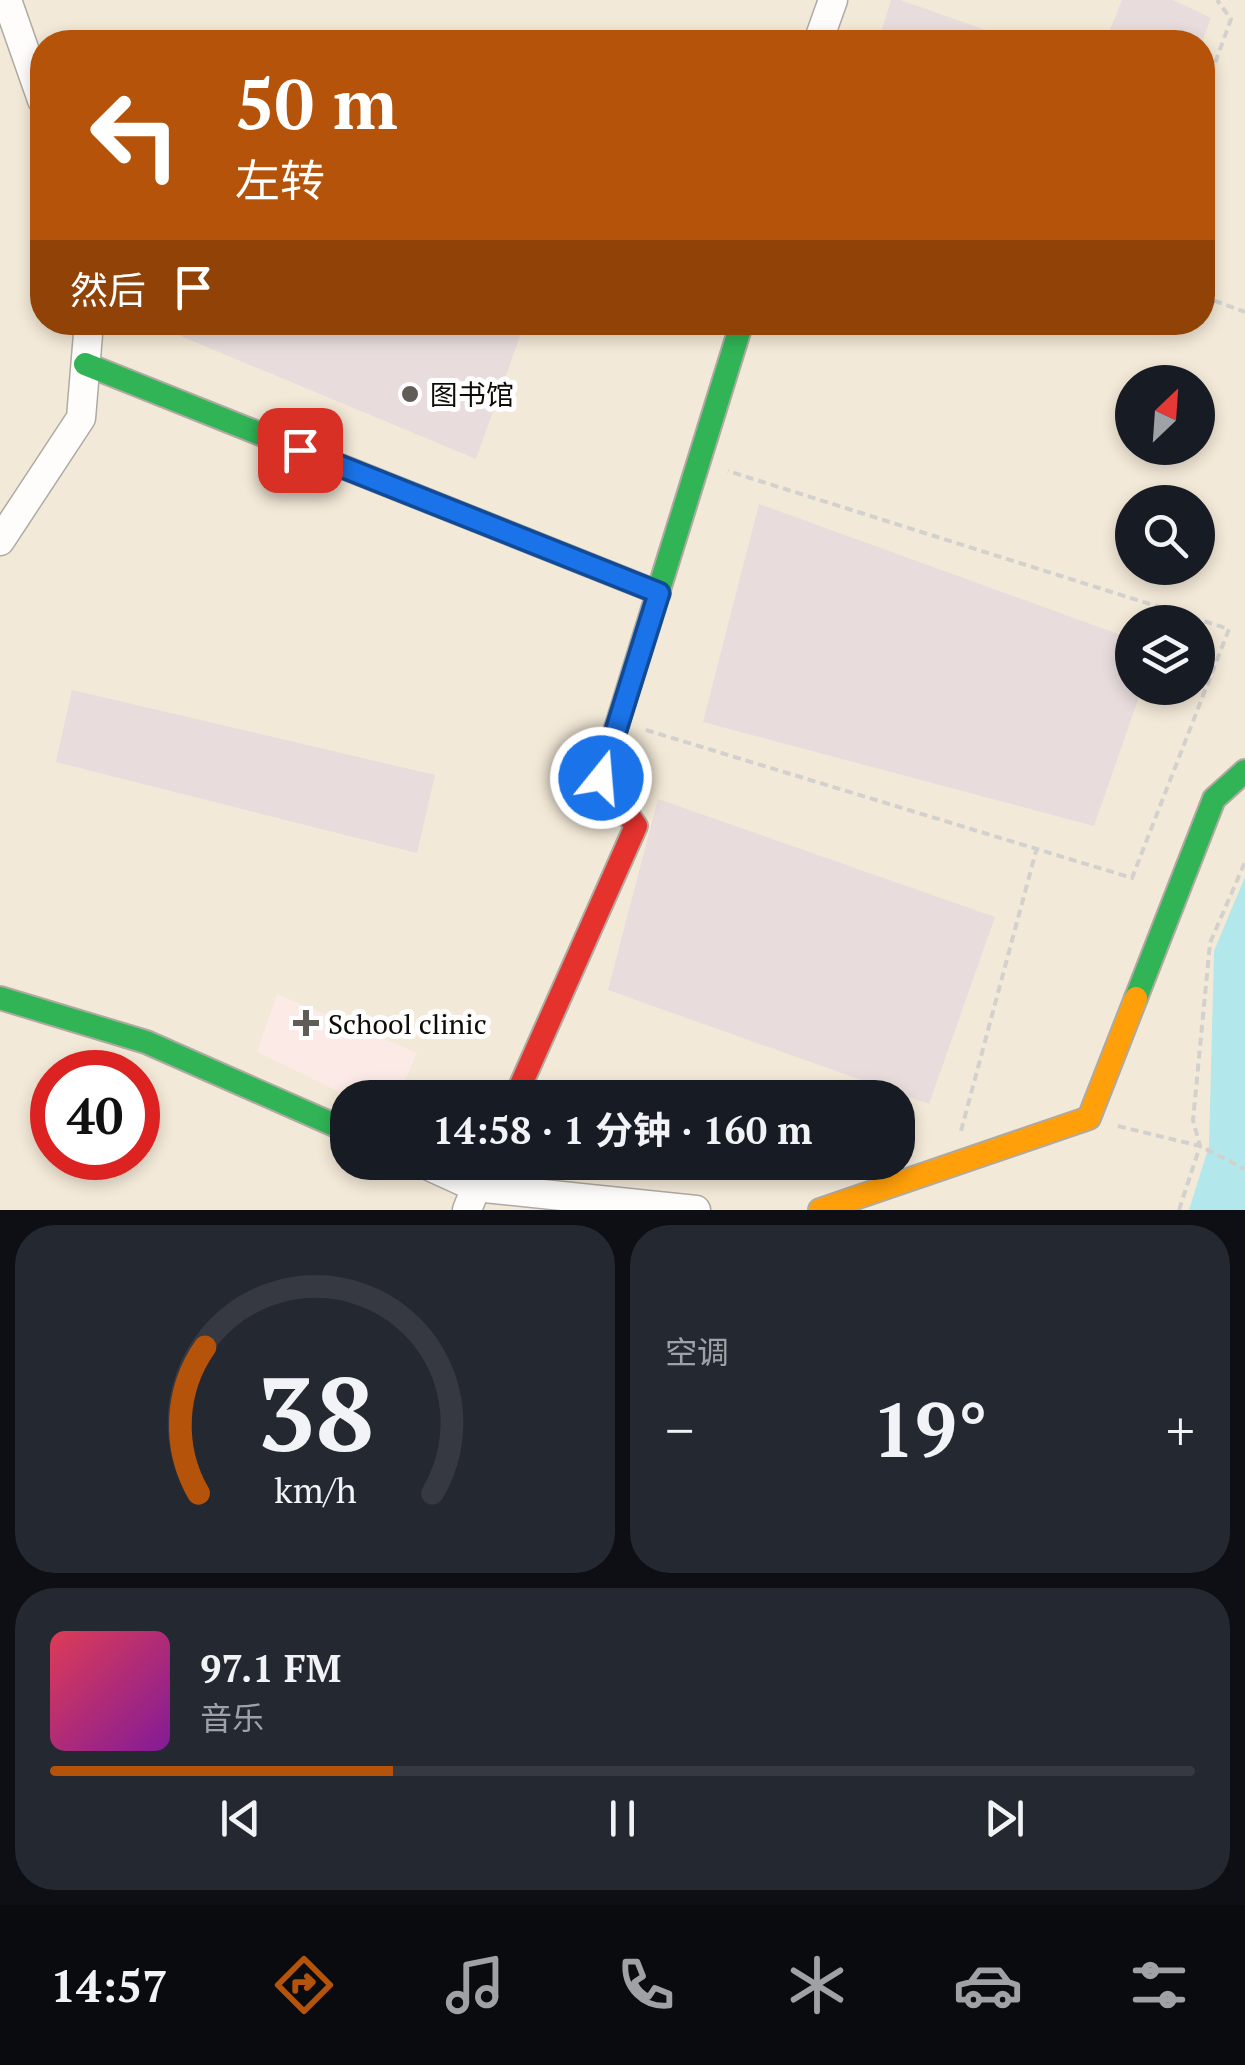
<!DOCTYPE html>
<html lang="zh">
<meta charset="utf-8">
<style>
:root{--surface:#171b24;--page:#242831;--text:#f1f3f6;--muted:#9ea1a6;--line:#363941;--accent:#b45309}
body{margin:0;font-family:"PT Serif","Noto Sans SC",serif;background:var(--page);color:var(--text);height:100vh;display:flex;flex-direction:column;font-size:38px;white-space:nowrap}
*{box-sizing:border-box;margin:0}
p{font-size:32px;color:var(--muted)}
.icon{flex:none;width:55px;height:55px;fill:none;stroke:currentColor;stroke-width:2;stroke-linecap:round;stroke-linejoin:round}
.map{position:relative;height:1210px;overflow:hidden}
.sheet{display:flex;flex-direction:column;gap:15px;padding:15px;background:#0d0f14;flex:1}
.sheet>*{flex:none}
.banner{position:absolute;left:30px;top:30px;width:1185px;height:305px;border-radius:40px;box-shadow:0 5px 15px #0003;background:#b45309;color:#fff;overflow:hidden}
.needle{width:65px;rotate:25deg}
.buttons{position:absolute;left:1115px;top:365px;display:grid;gap:20px}
.buttons a{display:grid;place-items:center;width:100px;height:100px;border-radius:50%;background:var(--surface);box-shadow:0 5px 15px #0003;font-size:50px}
.speed{position:absolute;left:30px;top:1050px;display:flex;gap:20px;font-size:50px;font-weight:700;text-align:center}
.speed>*{display:grid;place-content:center;width:130px;height:130px;border-radius:50%;background:var(--surface);box-shadow:0 5px 15px #0003;line-height:1}
.speed .limit{border:15px solid #d22;background:#fff;color:#111}
.pin{position:absolute;display:grid;place-items:center;width:85px;height:85px;color:#fff;margin:-42px;border-radius:20px;box-shadow:0 5px 15px #0006}
.me{position:absolute;width:110px;margin:-55px;rotate:17deg;stroke-linejoin:round;filter:drop-shadow(0 0 8px #0008)}
.turn{display:flex;align-items:center;gap:35px;height:210px;padding:0 40px;font-size:45px}
.turn .icon{width:130px;height:130px;stroke-width:2.5}
.turn b{display:block;font-size:70px;line-height:85px}
.then{display:flex;align-items:center;height:95px;padding:0 40px;background:#0003;gap:20px;font-size:38px}
.big{font-size:75px;font-weight:700;line-height:1.1}
.sheet .card{flex:1;display:flex;flex-direction:column;justify-content:center;gap:15px;min-width:0;padding:0 35px;border-radius:40px;background:var(--page)}
.sheet .dial{align-items:center;gap:0}
.dial svg{height:260px;overflow:visible;fill:none;stroke:var(--line);stroke-width:7;stroke-linecap:round;text-anchor:middle}
.dial text{fill:var(--text);stroke:none}
.song{display:flex;align-items:center;gap:30px}
.cover{width:120px;height:120px;border-radius:15px;background:linear-gradient(135deg,hsl(350 70% 55%),hsl(290 70% 35%))}
.played{height:10px;border-radius:5px;background:linear-gradient(90deg,var(--accent) 30%,var(--line) 30%)}
.keys{display:flex;justify-content:space-around;direction:ltr}
.heat{display:flex;justify-content:space-between;align-items:center;font-size:55px;direction:ltr}
.sheet .tiles{flex:1;display:grid;gap:15px;grid-template-columns:1fr 1fr}
.card:last-child{grid-column:span 2}
.trip{position:absolute;left:330px;top:1080px;width:585px;height:100px;border-radius:40px;background:var(--surface);box-shadow:0 5px 15px #0003;font-weight:700;line-height:100px;text-align:center}
.tabs{display:flex;height:160px;justify-content:space-around;align-items:center;background:#090b0e;color:var(--muted)}
.tabs .icon{width:70px;height:70px}
.tabs .active{color:var(--accent)}
.tabs b{font-size:45px;color:var(--text)}
.map>svg:first-child{display:block}
</style>
<div class="map">
<svg width="1245" height="1210" viewBox="0 0 1245 1210">
<rect width="100%" height="100%" fill="#f7f2e8"/>
<path fill="#f3e9d8" fill-rule="evenodd" d="M0,0H1245V1210H0ZM42,42H1202V322H42ZM1132,382H1198V448H1132ZM1132,502H1198V568H1132ZM1132,622H1198V688H1132ZM52,1072H138V1158H52ZM348,1098H898V1162H348Z"/>
<path fill="#fbeae5" d="M277,994L417,1053L398,1097H350L257,1052Z"/>
<path fill="#b2e8eb" d="M1245,877V1210H1189L1209,1146L1214,951Z"/>
<path fill="#e8dcdc" d="M891,0H900L1020,42H878Z
M1122,0H1173L1211,18L1202,42H1105Z
M165,322H525L476,459L166,330Z
M759,504L1132,639V688H1142L1094,826L703,722Z
M72,690L435,775L417,853L56,762Z
M658,799L995,917L929,1104L608,990Z"/>
<g fill="none" stroke-linecap="round" stroke-linejoin="round">
<g stroke="#aeaaa3" stroke-width="31">
<path id="street" d="M7,0L42,100
M818,42L833,0
M0,541L81,418L89,322
M420,1162L475,1187L696,1210
M467,1210L486,1162"/>
</g>
<g stroke="#aeaaa3" stroke-width="26">
<path id="fast" d="M85,364L659,593
M616,728L742,322
M0,998L146,1042L348,1131
M1136,998L1214,799L1245,771"/>
</g>
<g stroke="#aeaaa3" stroke-width="26">
<path id="slow" d="M820,1210L1089,1118L1136,998"/>
</g>
<g stroke="#aeaaa3" stroke-width="26">
<path id="jam" d="M515,1098L636,826L601,777L616,728"/>
</g>
<path stroke="#d2d1ce" stroke-width="4" stroke-dasharray="8 5" stroke-linecap="butt" d="M1202,99L1231,19L1217,0
M1202,296L1245,312
M646,730L1132,878L1229,629L728,471
M1118,1126L1200,1146L1245,1169
M961,1131L1036,851
M1179,1210L1200,1146L1193,1120L1210,943L1245,862"/>
<use href="#street" stroke="#fefdfc" stroke-width="28"/>
<use href="#fast" stroke="#30b455" stroke-width="22"/>
<use href="#slow" stroke="#ff9f0a" stroke-width="22"/>
<use href="#jam" stroke="#e5322d" stroke-width="22"/>
</g>
<g fill="none" stroke-linecap="round" stroke-linejoin="round">
<g stroke="#114b97" stroke-width="25">
<path id="route" d="M300,450L659,593L601,778"/>
</g>
<use href="#route" stroke="#1a73e8" stroke-width="18"/>
</g>
<g fill="#605c56" stroke="#fff" stroke-width="4">
<circle cx="410" cy="394" r="10"/>
<path d="M301 1008h10v10h10v10h-10v10h-10v-10h-10v-10h10z"/>
</g>
<g text-anchor="middle" dominant-baseline="central" stroke-width="10" stroke-linejoin="round" paint-order="stroke">
<g font-size="28" fill="#0f0c07" stroke="#fff" text-anchor="start">
<text x="430" y="394">图书馆</text>
<text x="328" y="1023">School clinic</text>
</g>
</g>
</svg>
<div class="buttons">
<a><svg class="needle" viewBox="-14 -14 28 28"><path d="M0-13l5 13h-10z" fill="#e53935"/><path d="M0 13l5-13h-10z" fill="#9ea1a6"/></svg></a>
<a><svg class="icon" aria-label="search" viewBox="0 0 24 24"><circle cx="10" cy="10" r="6"/><path d="M15 15l6 6"/></svg></a>
<a><svg class="icon" aria-label="layers" viewBox="0 0 24 24"><path d="M12 4l9 5-9 5-9-5zM3 14l9 5 9-5"/></svg></a>
</div>
<div class="speed"><div class="limit">40</div></div>
<div class="pin" style="left:300px;top:450px;background:#d93025"><svg class="icon" aria-label="arrive" viewBox="0 0 24 24"><path d="M6 21V4h12l-3 4 3 4H6"/></svg></div>
<svg class="me" style="left:601px;top:778px" viewBox="-20 -20 40 40"><circle r="17" fill="#1a73e8" stroke="#fff" stroke-width="3"/><path d="M0-11L8 9 0 5-8 9z" fill="#fff"/></svg>
<div class="trip">14:58 · 1 分钟 · 160 m</div>
<div class="banner">
<div class="turn"><svg class="icon" aria-label="left" viewBox="0 0 24 24"><path d="M17 20v-9H6M10 6l-5 5 5 5"/></svg><div><b>50 m</b>左转</div></div>
<div class="then">然后<svg class="icon" aria-label="arrive" viewBox="0 0 24 24"><path d="M6 21V4h12l-3 4 3 4H6"/></svg></div>
</div>
</div>
<section class="sheet">
<div class="tiles">
<div class="card dial"><svg viewBox="0 0 100 80">
<path d="M14 69A42 42 0 1 1 86 69"/>
<path d="M14 69A42 42 0 0 1 16 24" stroke="#b45309"/>
<text x="50" y="56" font-size="32" font-weight="700">38</text>
<text x="50" y="72" font-size="11">km/h</text>
</svg></div>
<div class="card"><p>空调</p>
<div class="heat"><a>−</a><b class="big">19°</b><a>+</a></div>
</div>
<div class="card">
<div class="song"><i class="cover"></i><div><b>97.1 FM</b><p>音乐</p></div></div>
<div class="played"></div>
<div class="keys"><svg class="icon" aria-label="previous" viewBox="0 0 24 24"><path d="M18 5L8 12l10 7zM5 5v14"/></svg><svg class="icon" aria-label="pause" viewBox="0 0 24 24"><path d="M8 5v14M16 5v14"/></svg><svg class="icon" aria-label="next" viewBox="0 0 24 24"><path d="M6 5l10 7-10 7zM19 5v14"/></svg></div>
</div>
</div>
</section>
<nav class="tabs">
<b>14:57</b>
<svg class="icon active" aria-label="directions" viewBox="0 0 24 24"><path d="M12 3l9 9-9 9-9-9zM9 14v-3h6M13 9l2 2-2 2"/></svg>
<svg class="icon" aria-label="music" viewBox="0 0 24 24"><path d="M9 18V5l10-2v13"/><circle cx="6" cy="18" r="3"/><circle cx="16" cy="16" r="3"/></svg>
<svg class="icon" aria-label="phone" viewBox="0 0 24 24"><path d="M5 4h4l2 5-3 2q2 4 5 5l2-3 5 2v4C11 20 4 13 5 4z"/></svg>
<svg class="icon" aria-label="climate" viewBox="0 0 24 24"><path d="M12 3v18M4 7l16 10M4 17L20 7"/></svg>
<svg class="icon" aria-label="car" viewBox="0 0 24 24"><path d="M5 17H2v-5l4-1 3-4h7l3 4 3 1v5h-3M9 17h6M6 11h13"/><circle cx="7" cy="17" r="2"/><circle cx="17" cy="17" r="2"/></svg>
<svg class="icon" aria-label="filters" viewBox="0 0 24 24"><path d="M4 7h16M4 17h16"/><circle cx="9" cy="7" r="2"/><circle cx="15" cy="17" r="2"/></svg>
</nav>
